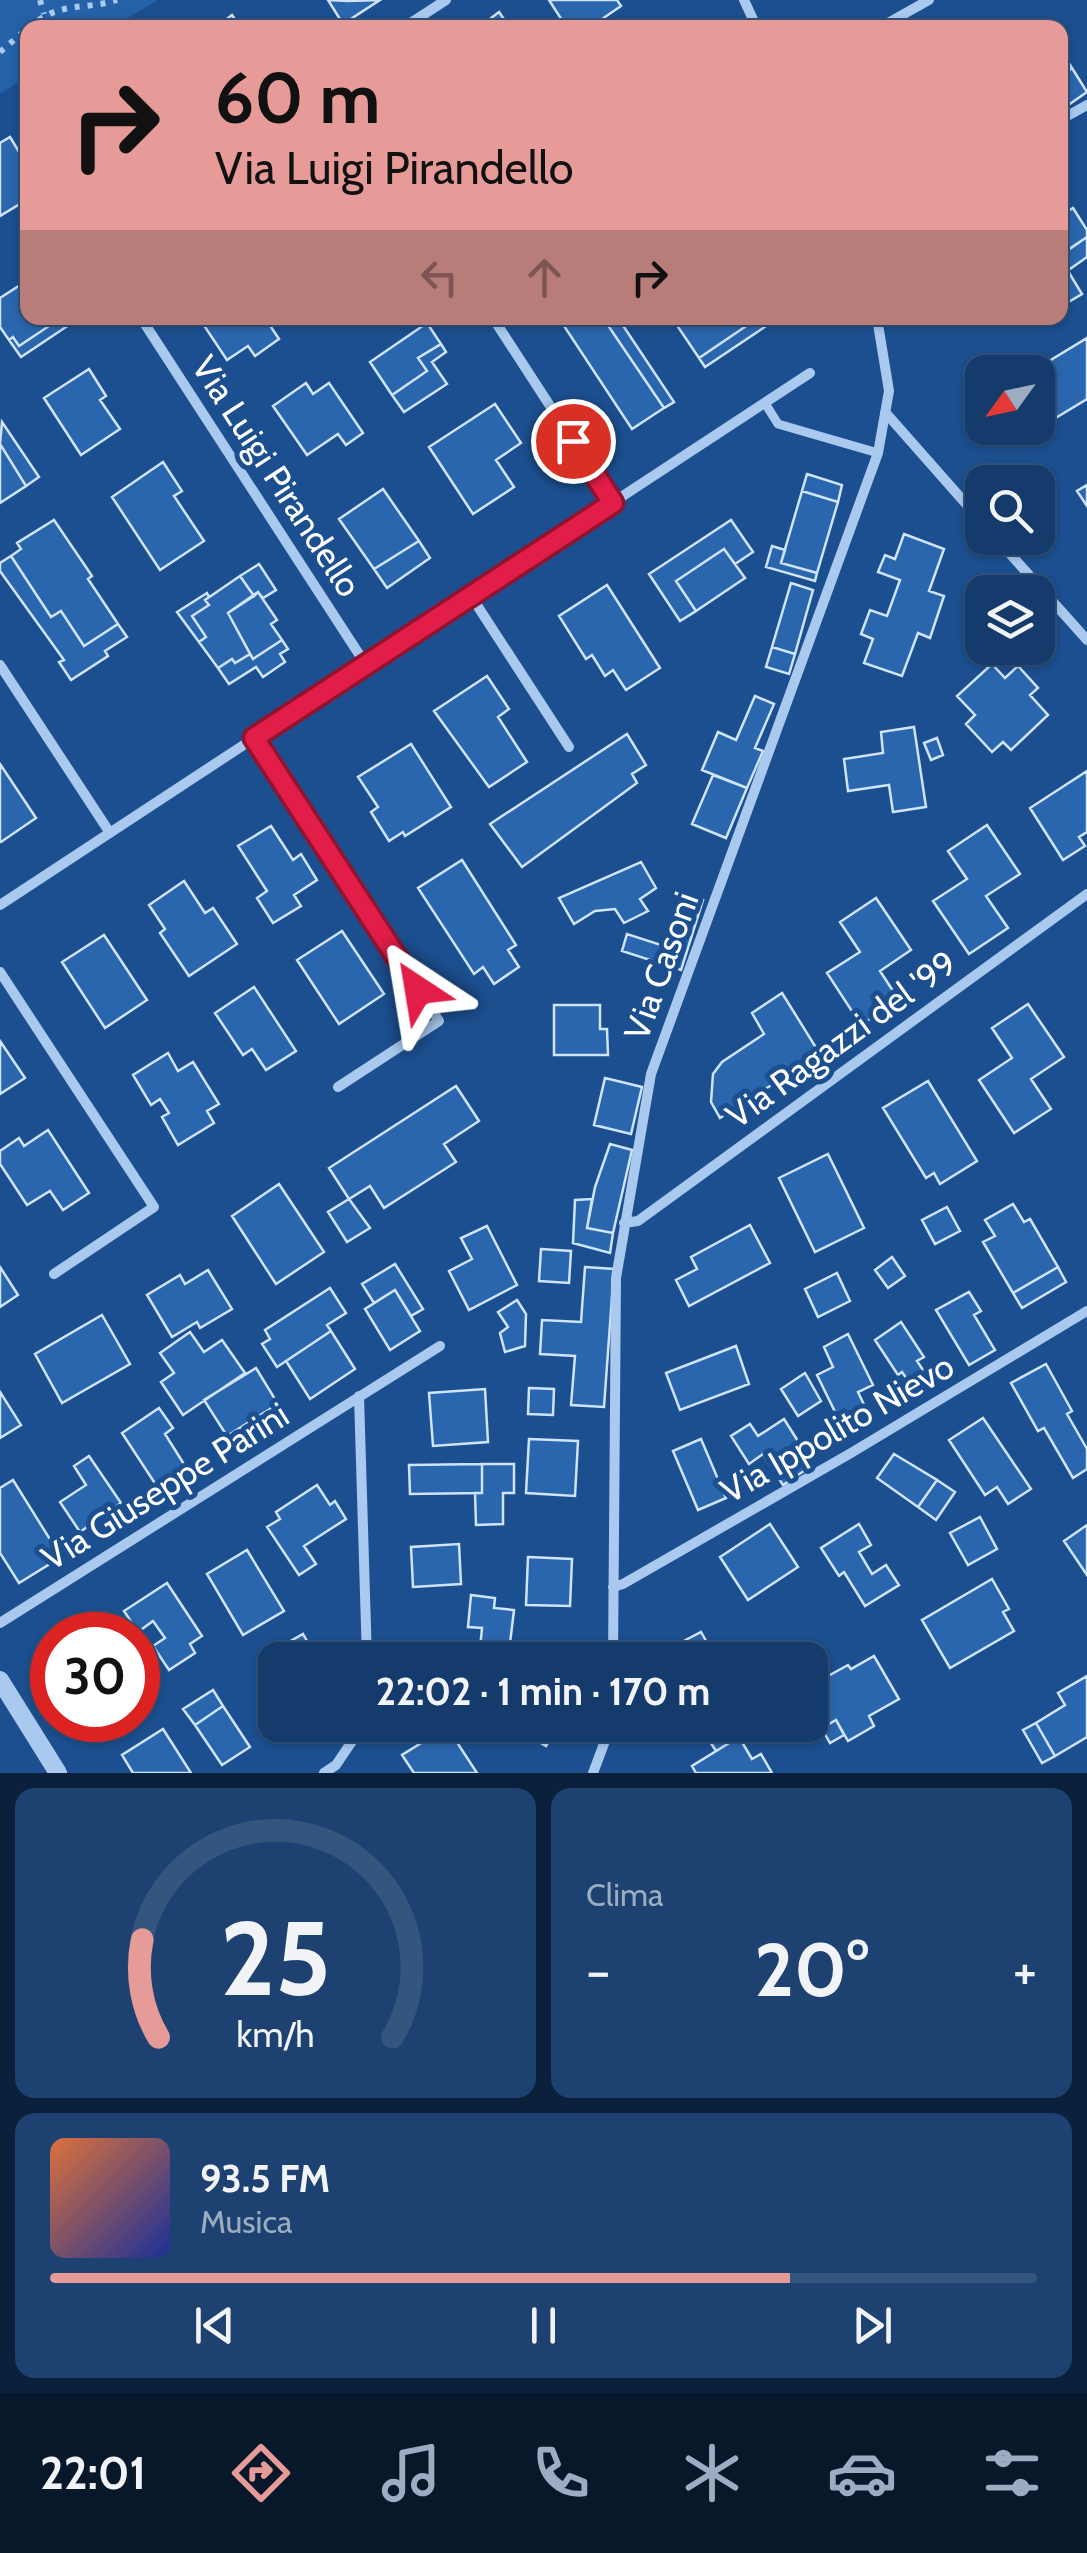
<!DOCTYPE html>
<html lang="it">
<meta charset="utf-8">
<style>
:root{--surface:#143b6b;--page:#1d4271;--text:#f1f3f6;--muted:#9dadc1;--line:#33557e;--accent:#e69b98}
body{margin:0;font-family:Cabin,sans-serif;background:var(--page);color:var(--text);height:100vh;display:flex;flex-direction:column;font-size:38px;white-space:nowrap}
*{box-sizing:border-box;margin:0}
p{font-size:32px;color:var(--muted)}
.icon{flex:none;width:55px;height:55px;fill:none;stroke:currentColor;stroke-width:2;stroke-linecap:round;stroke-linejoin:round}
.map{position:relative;height:1773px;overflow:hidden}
.details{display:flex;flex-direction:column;gap:15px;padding:15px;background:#0b203b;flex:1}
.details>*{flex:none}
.guide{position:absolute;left:20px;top:20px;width:1048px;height:305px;border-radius:20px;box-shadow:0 2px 8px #0004,0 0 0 2px var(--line);background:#e69b98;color:#111;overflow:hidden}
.needle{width:65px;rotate:237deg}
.buttons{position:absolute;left:965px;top:355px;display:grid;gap:20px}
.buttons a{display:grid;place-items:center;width:90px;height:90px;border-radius:20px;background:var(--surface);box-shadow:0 2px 8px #0004,0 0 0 2px var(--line);font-size:50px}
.speed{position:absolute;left:30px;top:1612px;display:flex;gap:20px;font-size:50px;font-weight:700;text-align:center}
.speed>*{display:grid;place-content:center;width:130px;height:130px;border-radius:50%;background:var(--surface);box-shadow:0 2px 8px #0004,0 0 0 2px var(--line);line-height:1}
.speed .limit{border:15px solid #d22;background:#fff;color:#111}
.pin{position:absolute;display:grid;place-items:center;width:85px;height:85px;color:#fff;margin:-42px;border:5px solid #fff;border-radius:50%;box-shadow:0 2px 10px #0007}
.me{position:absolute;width:110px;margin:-55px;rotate:327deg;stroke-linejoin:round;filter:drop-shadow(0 0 8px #0008)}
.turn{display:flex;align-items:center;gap:35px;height:210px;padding:0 30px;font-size:45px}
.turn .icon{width:130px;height:130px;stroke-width:2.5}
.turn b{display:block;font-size:70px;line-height:85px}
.lanes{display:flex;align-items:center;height:95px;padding:0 30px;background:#0003;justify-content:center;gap:50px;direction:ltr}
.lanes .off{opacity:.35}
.big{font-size:75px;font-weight:700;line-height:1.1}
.details .tile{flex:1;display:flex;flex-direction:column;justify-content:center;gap:15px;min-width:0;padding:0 35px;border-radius:20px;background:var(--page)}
.details .dial{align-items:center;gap:0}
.dial svg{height:260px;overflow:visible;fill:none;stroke:var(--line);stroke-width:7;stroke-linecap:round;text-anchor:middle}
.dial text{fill:var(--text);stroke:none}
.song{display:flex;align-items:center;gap:30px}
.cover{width:120px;height:120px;border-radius:15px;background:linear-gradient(135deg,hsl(20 70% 55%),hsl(230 70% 35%))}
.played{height:10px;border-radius:5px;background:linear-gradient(90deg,var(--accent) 75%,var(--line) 75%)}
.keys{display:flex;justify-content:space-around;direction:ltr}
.heat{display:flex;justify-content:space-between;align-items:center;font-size:55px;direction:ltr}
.details .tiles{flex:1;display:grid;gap:15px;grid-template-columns:1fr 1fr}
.tile:last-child{grid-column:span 2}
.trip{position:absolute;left:258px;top:1642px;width:570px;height:100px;border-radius:20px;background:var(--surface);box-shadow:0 2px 8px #0004,0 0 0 2px var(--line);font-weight:700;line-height:100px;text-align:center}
.dock{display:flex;height:160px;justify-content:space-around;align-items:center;background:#08182b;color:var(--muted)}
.dock .icon{width:70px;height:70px}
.dock .selected{color:var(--accent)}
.dock b{font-size:45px;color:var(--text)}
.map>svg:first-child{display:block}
</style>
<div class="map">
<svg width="1087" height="1773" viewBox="0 0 1087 1773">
<rect width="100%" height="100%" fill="#1b4f8f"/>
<path fill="#2461a8" d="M0,0H158L112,27L28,28L27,77L0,94Z"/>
<path fill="#2a66ad" stroke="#cfe3fa" stroke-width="2.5" d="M328,0L348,1L380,0L343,24Z
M549,0H617L621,6L589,28H567Z
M499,12L510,28H478Z
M232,15L241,28H215Z
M1063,54L1072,68L1060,77V56Z
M1072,68L1087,92L1064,108L1060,102V77Z
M10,137L24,160L28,159V199L0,216V143Z
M1073,208L1087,230V237L1060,255V209L1063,214Z
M1087,237V257L1070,269L1061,255Z
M1068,271L1082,294L1060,307V276Z
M28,280V318H48L52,324L19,346L13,337L9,340L0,327V298Z
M48,318H64L69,325L21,357L9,340L13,337L19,346L52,324Z
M206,318H265L279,339L255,356L248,346L227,360L201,321Z
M577,318H603L664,408L632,429L564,326Z
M603,318H618L674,402L664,408Z
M679,318H758L699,358L674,321Z
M758,318H778L705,367L699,358Z
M427,323L441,344L418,358L427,371L392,395L370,362Z
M1087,338V399L1034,431L1031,428H1038V372H1031Z
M441,344L446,352L432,362L447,384L404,412L392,395L427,371L418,358Z
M89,369L106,396L100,400L120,429L81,455L44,398Z
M306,383L313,394L329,383L363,433L346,445L338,434L307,455L273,406Z
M495,404L521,443L496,460L514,487L473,514L429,447Z
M2,422L39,477L26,486L0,444Z
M0,444L26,486L0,503Z
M163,462L182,491L174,496L204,541L160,570L112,497Z
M807,474L842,485L838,502L802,491Z
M1087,485V506L1077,491Z
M383,489L419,541L374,569L339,519Z
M802,491L838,502L817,573L781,563Z
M54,520L92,576L88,579L118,624L84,646L61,611L51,617L11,556L21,549L17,543Z
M731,520L753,552L735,564L724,549L676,581L696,611L680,621L649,574Z
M904,534L944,549L929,591L944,596L930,638L918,633L902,676L864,663L873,639L861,634L870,610L887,616L900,580L878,572L885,555L895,559Z
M419,541L430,558L387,588L374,569Z
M772,546L785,550L781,563L817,573L815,581L766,567Z
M724,549L745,578L696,611L676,581Z
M11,556L51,617L61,611L84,646L118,624L127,637L105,651L108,656L71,680L59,662L64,660L0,571V563Z
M259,564L276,590L263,598L258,592L254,596L240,576Z
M240,576L254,596L228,613L250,654L235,663L232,659L218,668L199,642L206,637L192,616L209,605L205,600Z
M791,583L813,590L795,654L772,647Z
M607,585L660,668L626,690L613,670L605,676L592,655L586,659L559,616Z
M258,592L277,620L271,624L282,640L253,659L228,613Z
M207,593L209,597L205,600L209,605L192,616L206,637L199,642L177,612Z
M282,640L288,649L280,654L285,662L263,677L256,667L229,684L218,668L232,659L235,663L250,654L253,659Z
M772,647L795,654L789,674L766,667Z
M992,664L1005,678L1018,666L1038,688L1030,695L1048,715L1011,750L1003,742L992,752L966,724L975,715L957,696Z
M487,676L509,709L498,717L527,762L489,787L434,711Z
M755,696L774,704L755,748L763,751L747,788L702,770L718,732L736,740Z
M914,727L926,807L893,812L889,785L848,791L844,759L883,753L881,732Z
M627,734L646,765L632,774L637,783L522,867L490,824Z
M937,738L943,755L931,760L924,743Z
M411,744L451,807L405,836L403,832L389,841L371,812L378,807L358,777Z
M0,764L36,818L1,842L0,841Z
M1087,771V832L1079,837L1085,846L1063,860L1030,808Z
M713,775L747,788L726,838L692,824Z
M987,825L1020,874L986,896L1008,928L969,954L933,901L967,879L948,851Z
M271,826L293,860L301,854L317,880L294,895L301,906L273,923L257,898L267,891L238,846Z
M462,860L516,945L508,950L519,967L494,984L483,967L474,974L418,888Z
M641,862L656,888L640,899L648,911L624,923L615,909L595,911L574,924L559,898Z
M184,881L205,913L213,908L237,944L189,976L160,933L165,929L149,905Z
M685,894L703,900L681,970L622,951L627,934L667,947Z
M876,898L911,950L880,971L899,1000L861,1025L827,973L860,952L840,922Z
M342,931L384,994L339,1024L297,960Z
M104,935L147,1000L105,1028L62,962Z
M254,987L296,1051L266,1070L252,1049L243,1055L215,1013Z
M782,993L820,1054L720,1118L711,1102L713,1074L722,1062L764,1034L752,1013Z
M1028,1004L1064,1057L1031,1079L1051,1109L1014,1133L979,1080L1012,1058L992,1028Z
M554,1005H600V1029H607L608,1055H554Z
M0,1041L25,1078L0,1094Z
M168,1053L178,1071L193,1062L219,1104L207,1111L214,1123L178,1145L162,1117L169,1113L160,1099L151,1105L133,1075Z
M605,1078L642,1087L631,1134L594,1125Z
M928,1081L977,1161L940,1184L934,1173L926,1178L883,1108Z
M456,1086L479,1121L444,1144L456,1162L384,1208L370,1186L349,1199L329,1168Z
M48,1130L89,1193L63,1210L50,1191L27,1205L0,1164V1151L19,1138L24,1146Z
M610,1144L632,1150L613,1233L587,1228L595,1187Z
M828,1154L864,1228L815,1252L779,1178Z
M279,1184L324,1252L276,1284L232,1216Z
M349,1199L370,1228L347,1242L328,1212Z
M592,1199L587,1228L613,1233L610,1253L573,1243L575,1200Z
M1013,1204L1024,1222L1030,1219L1058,1267L1013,1293L983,1242L995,1236L985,1220Z
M947,1207L960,1231L935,1244L922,1220Z
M750,1225L770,1263L689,1306L676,1280L697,1269L691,1257Z
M487,1226L517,1285L469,1310L449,1271L472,1259L461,1238Z
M541,1249L571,1251L569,1283L539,1281Z
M892,1257L905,1276L888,1288L875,1270Z
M395,1264L423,1309L411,1316L395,1290L374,1303L362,1284Z
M0,1267L18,1295L0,1307Z
M585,1267L614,1269L604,1407L571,1405L575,1356L540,1354L542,1320L581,1322Z
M1058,1267L1066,1282L1022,1308L1013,1293Z
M208,1270L232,1309L200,1328L197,1322L172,1337L147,1295L180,1275L185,1284Z
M837,1273L850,1301L818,1317L805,1289Z
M330,1288L346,1313L327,1325L331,1331L277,1367L262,1344L270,1339L265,1330Z
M395,1290L420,1331L390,1350L365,1309Z
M969,1292L981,1311L974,1315L995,1350L969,1365L936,1310Z
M517,1300L526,1314L525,1346L505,1352L500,1333L508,1327L498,1312Z
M102,1315L130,1364L62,1403L35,1354Z
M901,1322L924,1357L917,1361L931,1382L916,1392L902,1372L898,1375L875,1340Z
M331,1331L355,1369L310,1399L286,1361Z
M190,1332L204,1352L222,1340L245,1373L183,1415L161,1382L174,1373L160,1353Z
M848,1334L873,1385L858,1392L867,1411L841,1424L817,1375L833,1367L824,1347Z
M736,1346L749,1384L680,1410L666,1373Z
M1046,1364L1072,1411L1067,1414L1087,1449V1469L1073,1478L1044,1428L1038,1431L1011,1383Z
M256,1368L278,1404L227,1436L204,1400Z
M805,1373L821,1401L798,1416L781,1389Z
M529,1388L554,1389L553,1415L528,1414Z
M485,1389L488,1442L433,1446L429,1393Z
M0,1392L21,1425L0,1438Z
M159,1408L173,1428L165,1434L187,1469L158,1488L122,1433Z
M983,1418L1031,1489L1008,1504L997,1487L985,1495L949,1440Z
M784,1419L813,1465L783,1485L763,1454L749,1464L731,1436L750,1424L758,1436Z
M529,1439L578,1441L575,1496L526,1493Z
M701,1439L726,1498L698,1510L673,1451Z
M894,1454L937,1480L918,1507L877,1478Z
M89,1456L121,1503L80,1532L60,1502L86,1485L74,1466Z
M482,1464H514V1493H503V1524L476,1525L475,1493H482Z
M482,1464V1493L410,1494L409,1465Z
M13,1480L61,1557L19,1583L0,1553V1488Z
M937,1480L955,1492L936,1520L918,1507Z
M317,1485L330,1505L335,1501L346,1519L304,1546L316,1564L299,1575L267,1527L280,1519L276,1512Z
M980,1517L997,1549L968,1565L950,1533Z
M770,1524L798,1567L748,1600L720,1557Z
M859,1524L871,1545L859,1552L872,1574L886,1565L899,1585L865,1606L844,1572L839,1576L821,1548Z
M1087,1525V1575L1064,1541Z
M459,1544L461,1584L413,1587L411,1547Z
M247,1550L284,1611L243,1635L207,1574Z
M528,1557L572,1559L570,1606L526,1605Z
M992,1579L1009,1609L1003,1612L1014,1631L950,1668L922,1620Z
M167,1583L202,1636L190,1644L195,1653L169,1670L153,1646L165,1638L153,1621L138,1632L124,1611Z
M471,1595L495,1598L494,1608L514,1610L508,1660L479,1659L482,1628L468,1627Z
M701,1632L709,1646L718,1642L729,1660H692L682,1642Z
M303,1634L318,1660H275V1675L264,1656Z
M455,1645L457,1660H413L412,1649Z
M774,1645L784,1660H752Z
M874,1656L899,1699L869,1716L874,1726L848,1741L836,1720L829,1724L810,1686L848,1665L851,1669Z
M1087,1676V1737L1055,1756L1036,1723L1065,1705L1058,1693Z
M213,1690L223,1706L195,1725L183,1709Z
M811,1693L829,1724L836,1720L844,1735L830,1743L810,1708Z
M223,1706L250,1747L222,1765L195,1725Z
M1036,1723L1055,1756L1042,1763L1023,1730Z
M519,1725H559L546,1746L517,1729Z
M726,1725H732L739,1737L716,1751L707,1737Z
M447,1727L477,1773H414L402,1755Z
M163,1729L191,1773H133L122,1755Z
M739,1737L752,1759L761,1754L772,1773H696L692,1766Z"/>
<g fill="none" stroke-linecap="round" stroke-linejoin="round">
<path stroke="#a9c9ee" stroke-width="6" stroke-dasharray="5 8" stroke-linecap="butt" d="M40,0L44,14
M28,28C61,0 82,11 117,0
M0,52L28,28"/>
<path stroke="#a9c9ee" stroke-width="9" d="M765,403L778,424L878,453"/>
<path stroke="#a9c9ee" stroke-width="10" d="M744,0L757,28
M403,28L446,0
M879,28L929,0
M1060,120L1087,105
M141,318L366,665
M493,318L613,503
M885,412L982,522
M996,538L1087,640
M471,596L569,747
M0,665L110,833
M254,738L439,1021L338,1087
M0,905L810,373
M0,972L154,1207L54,1274
M624,1223L638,1221L1087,894
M359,1396L367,1660
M613,1587L623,1584L851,1453L1087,1311
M0,1623L440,1346
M613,1660L616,1278L651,1074L878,453L889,391L877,318
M324,1773L336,1765L363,1725
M593,1773L605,1741L607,1725"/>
<path stroke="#a9c9ee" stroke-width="18" d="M0,1680L58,1773"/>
</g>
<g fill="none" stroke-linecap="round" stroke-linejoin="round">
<g stroke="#92132f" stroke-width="25">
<path id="route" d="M418,990L254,738L613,503L573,441"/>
</g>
<use href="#route" stroke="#e11d48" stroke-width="18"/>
</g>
<g text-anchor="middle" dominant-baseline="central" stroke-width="10" stroke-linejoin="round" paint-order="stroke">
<g font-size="35" fill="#fff" stroke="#1b4f8f">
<text transform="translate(277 476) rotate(57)">Via Luigi Pirandello</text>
<text transform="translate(661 966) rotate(-70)">Via Casoni</text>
<text transform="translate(841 1039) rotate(-36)">Via Ragazzi del '99</text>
<text transform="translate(837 1428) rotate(-30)">Via Ippolito Nievo</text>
<text transform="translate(165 1486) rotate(-32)">Via Giuseppe Parini</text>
</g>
</g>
</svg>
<div class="buttons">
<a><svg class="needle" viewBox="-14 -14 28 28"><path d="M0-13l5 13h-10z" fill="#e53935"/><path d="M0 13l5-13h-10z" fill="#9dadc1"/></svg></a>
<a><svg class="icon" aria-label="search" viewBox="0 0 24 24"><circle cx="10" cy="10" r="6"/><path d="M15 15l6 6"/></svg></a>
<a><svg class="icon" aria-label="layers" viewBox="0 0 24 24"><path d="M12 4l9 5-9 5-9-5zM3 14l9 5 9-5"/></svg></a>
</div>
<div class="speed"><div class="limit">30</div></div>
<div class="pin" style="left:573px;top:441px;background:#d93025"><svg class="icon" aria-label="arrive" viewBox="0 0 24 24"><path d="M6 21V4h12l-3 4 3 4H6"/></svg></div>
<svg class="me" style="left:418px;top:990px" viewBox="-20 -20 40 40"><path d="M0-17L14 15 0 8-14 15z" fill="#e11d48" stroke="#fff" stroke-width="4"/></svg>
<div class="trip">22:02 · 1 min · 170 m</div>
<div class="guide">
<div class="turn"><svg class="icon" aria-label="right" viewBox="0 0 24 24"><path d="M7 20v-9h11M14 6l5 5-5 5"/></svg><div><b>60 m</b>Via Luigi Pirandello</div></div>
<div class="lanes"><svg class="icon off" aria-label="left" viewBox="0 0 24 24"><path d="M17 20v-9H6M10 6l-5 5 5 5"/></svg><svg class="icon off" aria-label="ahead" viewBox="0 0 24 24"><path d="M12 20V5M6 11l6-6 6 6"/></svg><svg class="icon" aria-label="right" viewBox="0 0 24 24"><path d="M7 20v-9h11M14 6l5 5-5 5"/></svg></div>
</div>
</div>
<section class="details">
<div class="tiles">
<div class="tile dial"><svg viewBox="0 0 100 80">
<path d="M14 69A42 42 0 1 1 86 69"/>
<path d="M14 69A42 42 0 0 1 9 39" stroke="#e69b98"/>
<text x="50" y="56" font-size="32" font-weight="700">25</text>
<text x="50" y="72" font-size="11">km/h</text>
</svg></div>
<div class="tile"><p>Clima</p>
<div class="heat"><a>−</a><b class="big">20°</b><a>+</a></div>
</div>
<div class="tile">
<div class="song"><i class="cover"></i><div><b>93.5 FM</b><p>Musica</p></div></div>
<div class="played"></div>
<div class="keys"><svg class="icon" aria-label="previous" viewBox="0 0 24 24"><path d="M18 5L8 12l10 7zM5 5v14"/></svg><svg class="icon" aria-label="pause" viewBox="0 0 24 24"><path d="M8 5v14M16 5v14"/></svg><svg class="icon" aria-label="next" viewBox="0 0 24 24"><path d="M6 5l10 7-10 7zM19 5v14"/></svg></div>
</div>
</div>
</section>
<nav class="dock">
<b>22:01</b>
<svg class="icon selected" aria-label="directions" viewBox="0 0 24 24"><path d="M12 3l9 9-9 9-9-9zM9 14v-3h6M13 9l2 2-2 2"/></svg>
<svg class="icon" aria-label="music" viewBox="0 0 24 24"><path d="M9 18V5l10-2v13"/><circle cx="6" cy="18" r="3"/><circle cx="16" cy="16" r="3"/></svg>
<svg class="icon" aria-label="phone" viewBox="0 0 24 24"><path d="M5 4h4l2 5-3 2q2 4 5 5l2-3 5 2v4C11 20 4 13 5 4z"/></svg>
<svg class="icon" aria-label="climate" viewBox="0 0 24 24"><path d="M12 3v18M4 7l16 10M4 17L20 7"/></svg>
<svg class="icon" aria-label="car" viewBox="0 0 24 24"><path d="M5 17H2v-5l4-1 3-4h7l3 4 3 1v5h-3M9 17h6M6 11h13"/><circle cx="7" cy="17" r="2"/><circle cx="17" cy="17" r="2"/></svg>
<svg class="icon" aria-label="filters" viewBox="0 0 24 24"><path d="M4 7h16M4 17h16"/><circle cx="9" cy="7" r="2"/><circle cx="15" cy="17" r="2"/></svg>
</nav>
